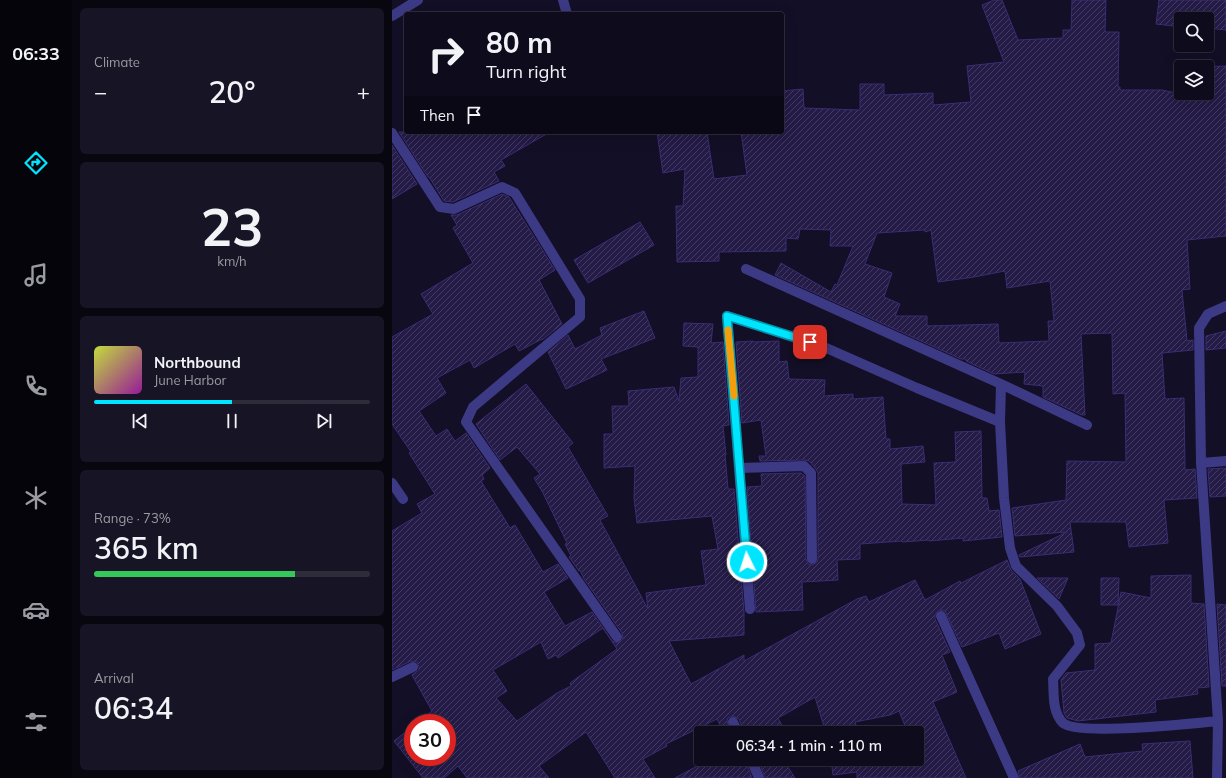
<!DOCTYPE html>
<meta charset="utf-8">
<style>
:root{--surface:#0e0b1c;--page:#171425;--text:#f1f3f6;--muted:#9b9ba3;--line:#2e2b3b;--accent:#00e5ff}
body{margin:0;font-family:Mulish,sans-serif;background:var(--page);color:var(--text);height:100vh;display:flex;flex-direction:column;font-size:15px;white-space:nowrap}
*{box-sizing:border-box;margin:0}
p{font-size:13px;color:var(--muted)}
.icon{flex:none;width:22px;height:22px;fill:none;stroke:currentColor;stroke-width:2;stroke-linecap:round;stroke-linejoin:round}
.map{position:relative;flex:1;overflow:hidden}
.drawer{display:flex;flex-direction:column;gap:8px;padding:8px;background:#08060f;width:320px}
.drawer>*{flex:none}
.banner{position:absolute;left:12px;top:12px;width:380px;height:122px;border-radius:4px;box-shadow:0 4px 16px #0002,0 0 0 1px var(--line);background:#0e0b1c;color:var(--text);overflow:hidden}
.controls{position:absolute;left:782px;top:12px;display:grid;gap:8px}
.controls a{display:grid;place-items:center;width:40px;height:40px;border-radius:4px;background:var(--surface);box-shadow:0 4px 16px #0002,0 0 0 1px var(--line);font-size:20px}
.speed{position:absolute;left:12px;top:714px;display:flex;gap:8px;font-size:20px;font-weight:700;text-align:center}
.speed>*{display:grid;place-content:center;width:52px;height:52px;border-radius:50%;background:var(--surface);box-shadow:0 4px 16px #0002,0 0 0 1px var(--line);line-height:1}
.speed .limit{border:6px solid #d22;background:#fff;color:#111}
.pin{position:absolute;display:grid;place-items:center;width:34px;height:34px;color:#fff;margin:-17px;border-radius:8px;box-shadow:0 2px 6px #0006}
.me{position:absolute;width:44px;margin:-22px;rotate:356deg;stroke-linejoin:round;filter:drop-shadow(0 0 3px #0008)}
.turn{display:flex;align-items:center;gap:14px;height:84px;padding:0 16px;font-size:18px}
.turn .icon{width:52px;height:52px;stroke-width:2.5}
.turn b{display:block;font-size:28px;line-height:34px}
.then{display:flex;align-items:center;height:38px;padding:0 16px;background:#0003;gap:8px;font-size:15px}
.big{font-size:30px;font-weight:600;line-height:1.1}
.drawer .widget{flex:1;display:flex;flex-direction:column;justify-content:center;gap:6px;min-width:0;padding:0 14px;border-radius:6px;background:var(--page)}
.drawer .dial{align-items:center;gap:0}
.dial b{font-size:52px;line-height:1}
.song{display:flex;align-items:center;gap:12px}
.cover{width:48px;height:48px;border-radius:6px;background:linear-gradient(135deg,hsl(70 70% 55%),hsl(300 70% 35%))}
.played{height:4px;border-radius:2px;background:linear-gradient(90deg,var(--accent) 50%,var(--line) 50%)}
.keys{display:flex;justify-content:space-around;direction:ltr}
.heat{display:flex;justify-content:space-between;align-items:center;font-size:22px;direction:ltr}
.charge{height:6px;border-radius:3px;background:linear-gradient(90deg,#34c759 73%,var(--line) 0)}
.trip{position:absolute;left:302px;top:726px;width:230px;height:40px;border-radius:4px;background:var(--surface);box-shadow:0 4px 16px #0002,0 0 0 1px var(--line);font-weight:600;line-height:40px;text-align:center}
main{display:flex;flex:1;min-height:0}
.dock{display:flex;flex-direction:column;width:72px;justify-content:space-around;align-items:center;background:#06040b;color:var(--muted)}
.dock .icon{width:28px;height:28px}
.dock .current{color:var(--accent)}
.dock b{font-size:18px;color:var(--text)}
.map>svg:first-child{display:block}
</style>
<main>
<nav class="dock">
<b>06:33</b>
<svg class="icon current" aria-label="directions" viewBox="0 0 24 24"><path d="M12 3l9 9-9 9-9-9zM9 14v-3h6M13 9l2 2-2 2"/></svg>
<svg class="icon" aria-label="music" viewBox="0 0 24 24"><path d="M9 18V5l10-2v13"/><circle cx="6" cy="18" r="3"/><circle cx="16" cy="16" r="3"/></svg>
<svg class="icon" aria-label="phone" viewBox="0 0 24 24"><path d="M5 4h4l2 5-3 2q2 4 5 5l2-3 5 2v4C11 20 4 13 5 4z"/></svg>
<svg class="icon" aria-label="climate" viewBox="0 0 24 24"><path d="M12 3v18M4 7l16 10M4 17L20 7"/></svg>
<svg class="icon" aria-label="car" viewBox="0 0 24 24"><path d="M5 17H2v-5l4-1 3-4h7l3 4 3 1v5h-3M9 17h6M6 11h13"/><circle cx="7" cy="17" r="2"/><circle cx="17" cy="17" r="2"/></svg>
<svg class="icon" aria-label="filters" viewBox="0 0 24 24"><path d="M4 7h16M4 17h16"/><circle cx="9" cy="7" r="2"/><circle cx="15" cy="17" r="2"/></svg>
</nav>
<section class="drawer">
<div class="widget"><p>Climate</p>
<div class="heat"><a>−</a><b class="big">20°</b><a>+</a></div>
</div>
<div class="widget dial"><b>23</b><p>km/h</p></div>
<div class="widget">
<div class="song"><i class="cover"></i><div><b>Northbound</b><p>June Harbor</p></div></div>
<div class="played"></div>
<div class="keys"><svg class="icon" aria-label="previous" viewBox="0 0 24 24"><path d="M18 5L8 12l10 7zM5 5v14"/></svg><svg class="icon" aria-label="pause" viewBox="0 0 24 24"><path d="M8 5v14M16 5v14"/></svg><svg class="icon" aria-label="next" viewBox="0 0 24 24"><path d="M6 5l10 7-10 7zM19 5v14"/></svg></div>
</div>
<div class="widget"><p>Range · 73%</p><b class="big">365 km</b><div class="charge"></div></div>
<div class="widget"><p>Arrival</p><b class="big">06:34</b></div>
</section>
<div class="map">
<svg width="834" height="778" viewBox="0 0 834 778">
<defs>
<pattern id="building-hatch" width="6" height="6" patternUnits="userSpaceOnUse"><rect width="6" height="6" fill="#241b47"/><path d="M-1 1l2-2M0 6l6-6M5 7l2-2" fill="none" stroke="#433b63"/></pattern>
</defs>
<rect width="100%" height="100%" fill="#130f26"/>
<path fill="url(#building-hatch)" stroke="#3b2d73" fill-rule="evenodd" d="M602,0H610L626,40L671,38V30H679L680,0H714L713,32H727L726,87H728V90H770L803,97V93H815V67H803L834,66V236L795,240L798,289L790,290L795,341L801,340V350L770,353L773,399L792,398L793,470L803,469L805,498L772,500L776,543L737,547L734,522H678L682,552L628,557L627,555L675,532L623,536L620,508L674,500L675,461L734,462L733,393L721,394L720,333L689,334L693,415H690L651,397V386L632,384L633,372L602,374L574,361V359H569L383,275L389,263L439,292L443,284L445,285L461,246H438L439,230L408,229L406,239L394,238V251L327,252V261L285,262L284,206H291L293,169L271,173L265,132H315L322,179L355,175L349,132H390V91L411,89L412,108L468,110V84H492V95L541,93V105L579,102L575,66L612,62L590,5ZM533,230V232L539,230L546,282L582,277L613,271L615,288L658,281L662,321H656L657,341L607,343L606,324L535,326V316H503L508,304L492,297L500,273L473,264L485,233Z
M767,0H834V30L815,28V19H789V27L764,24Z
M7,132H158L109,160L113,166L102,172L107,181L61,202L52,201L37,177H36Z
M0,145L25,184L0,199Z
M110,194L117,197L163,270L147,280L170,324L150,340V339L127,351L123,344L82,368L78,360L45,378L54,393L27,411L44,436L55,429L63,441L74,433L98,468L90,475L92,479L89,481L118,528L123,525L151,572L166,564L176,578L152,592L173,626L200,612L220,641L226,643L231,639L230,633L192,579L188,570L187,571L177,557L179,556L173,544L175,543L151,493L142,478L148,474L125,447L108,460L84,424L134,384L181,443L176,447L216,516L208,520L256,609L254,593L314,585L309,551L326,549L320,516L245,523L242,498L243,466L212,468V434H221L220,406H237L236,391L282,387L287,401L289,378L306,377V347L291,346L292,323L321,324L319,343L331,342L337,425L331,426L334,455H333L336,489H342L352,612V635L277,641L299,684L352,655V661L465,599L474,596L477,602L523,580L533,600L568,581L569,583L615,560L619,570L628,579L649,634L613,649L607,633L570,647L553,611L547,610L543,615V619L558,652L550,655L565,692L541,702L574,778H465V772L441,775L439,759H487V767L517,759H525L526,757L525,754V733H516L507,711L498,715L463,722L464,725L441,733H434L423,697L386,718L394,733H352L347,719L341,716L336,718L335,721L339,733H332L325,719L274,744L275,746L251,759L263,778H223L194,732L147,766L157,778H75L66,766L52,778H31L2,741L21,726V757H55V723H25L40,711L20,675L27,670V667L25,662L19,661L0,670V531L30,513L25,504L43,494L17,453L19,452L0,424V337L41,314L29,294L81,263L61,228L65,225L59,215H65ZM211,628L225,649L178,683L179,686L165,693L125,721L104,698L115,691L101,670L149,642L156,659L164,655L166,658Z
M248,222L262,245L196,283L182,260Z
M252,311L263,338L209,359L215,370L174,389L156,352L176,335L183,349L210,335L208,328Z
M834,331V348L814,350V336Z
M361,341V342L387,341V362L395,361L397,379L433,380L432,396L461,394V399L491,397L494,439H498V449L531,446L533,462L509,464L510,504L544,505L542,463L564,462L563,432L589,431L590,498H595L597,511L607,510L610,537L571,541V538L537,541V540L510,542V541L468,544V559L445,560L446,580L410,582L411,610L364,612L355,487L370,486L369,474L409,473L413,476L414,559L416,564L420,565L425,562L426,559V473L424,469L417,461L412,460L368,461L367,456H374L369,420L350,423L344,342Z
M834,468V496L818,497L816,469Z
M799,575V603L812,604L817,687L805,688L806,694L763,700L764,712L686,721L675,718L672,713L669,680L674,673L703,670V644L719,643L729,592L759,598V576Z
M645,578H676L667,599Z
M709,578H727L726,605H709Z
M825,604L834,605V686H830Z
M798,741L801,778H628L626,771L688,744L693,757L751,751L750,744Z
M318,759H353L360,778H283Z
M366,759H391L403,778H373Z"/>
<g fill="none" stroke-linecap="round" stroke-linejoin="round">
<path stroke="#3d3a85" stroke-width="10" d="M171,0L175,14
M0,16L26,0
M0,133L48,207L62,209L110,187L123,193L188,299V317L81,407L74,422L225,637
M354,269L609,384L695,425
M609,384L608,422L612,498L618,548L624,566L665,606L685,633L688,645L661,679C662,694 660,712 671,723C686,736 802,723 826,721
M809,463L834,461
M348,468L412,466L419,473L420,559
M0,483L11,499
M358,609L335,316L432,347L525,388L608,422
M549,616L622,778
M0,677L21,667
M341,722L346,733
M359,759L367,778
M825,778L826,721L809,463L807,328L816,314L834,306"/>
</g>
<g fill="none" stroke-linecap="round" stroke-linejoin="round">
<g stroke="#0095a6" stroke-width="10">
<path id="route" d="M355,562L335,316L418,342"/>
</g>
<use href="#route" stroke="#00e5ff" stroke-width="7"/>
<path stroke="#f59e0b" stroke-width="7" d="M336,330L342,396"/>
</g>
</svg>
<div class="controls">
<a><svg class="icon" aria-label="search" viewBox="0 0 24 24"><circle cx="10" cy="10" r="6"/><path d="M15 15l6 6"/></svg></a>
<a><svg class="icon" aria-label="layers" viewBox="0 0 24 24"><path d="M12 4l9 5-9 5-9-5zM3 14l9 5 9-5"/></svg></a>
</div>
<div class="speed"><div class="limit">30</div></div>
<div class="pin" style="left:418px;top:342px;background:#d93025"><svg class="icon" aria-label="arrive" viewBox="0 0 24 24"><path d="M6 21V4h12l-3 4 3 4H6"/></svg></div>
<svg class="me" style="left:355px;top:562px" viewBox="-20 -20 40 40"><circle r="17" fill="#00e5ff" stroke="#fff" stroke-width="3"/><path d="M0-11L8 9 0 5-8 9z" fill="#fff"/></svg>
<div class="trip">06:34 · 1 min · 110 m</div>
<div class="banner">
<div class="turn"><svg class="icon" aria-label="right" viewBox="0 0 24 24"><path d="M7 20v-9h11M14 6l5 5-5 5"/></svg><div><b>80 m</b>Turn right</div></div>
<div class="then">Then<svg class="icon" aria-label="arrive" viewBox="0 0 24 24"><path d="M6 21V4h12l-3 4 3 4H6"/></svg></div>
</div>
</div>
</main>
